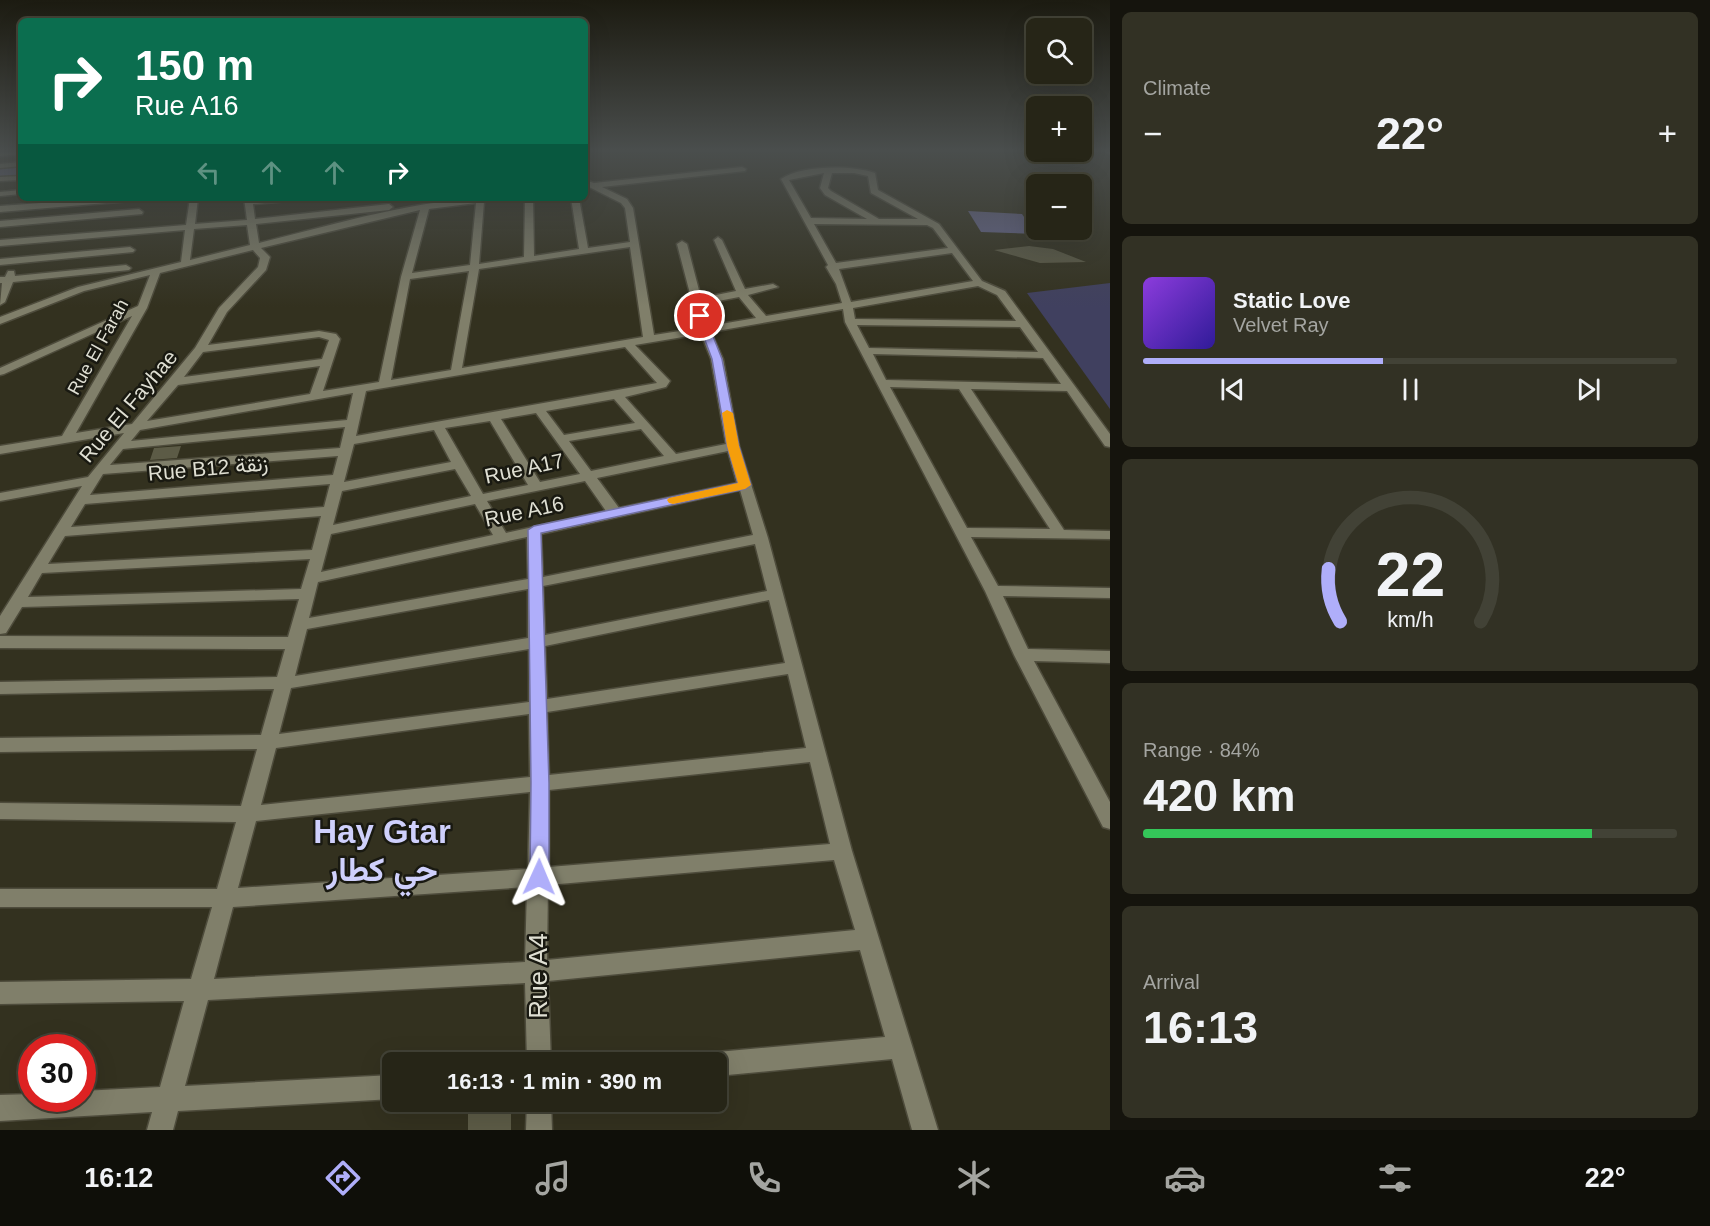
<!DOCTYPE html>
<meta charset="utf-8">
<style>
:root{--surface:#262517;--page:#323124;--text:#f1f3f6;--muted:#a4a5a1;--line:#424236;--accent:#afaefa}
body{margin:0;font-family:Helvetica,Vazirmatn,sans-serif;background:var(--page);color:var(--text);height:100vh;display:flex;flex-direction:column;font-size:22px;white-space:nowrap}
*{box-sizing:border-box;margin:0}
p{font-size:20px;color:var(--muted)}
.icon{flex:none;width:33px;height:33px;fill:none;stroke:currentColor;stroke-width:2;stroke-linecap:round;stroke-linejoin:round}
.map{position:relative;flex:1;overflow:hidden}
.drawer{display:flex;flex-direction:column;gap:12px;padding:12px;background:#15140d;width:600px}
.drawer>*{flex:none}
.hud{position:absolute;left:18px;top:18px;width:570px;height:183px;border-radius:9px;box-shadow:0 6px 24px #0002,0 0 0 2px var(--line);background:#0b6e4f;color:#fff;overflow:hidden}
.buttons{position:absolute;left:1026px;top:18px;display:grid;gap:12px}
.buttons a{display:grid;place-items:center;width:66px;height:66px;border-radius:9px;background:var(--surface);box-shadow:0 6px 24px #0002,0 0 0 2px var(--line);font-size:30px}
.speed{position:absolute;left:18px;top:1034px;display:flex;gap:12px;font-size:30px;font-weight:700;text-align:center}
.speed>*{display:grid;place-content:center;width:78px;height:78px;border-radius:50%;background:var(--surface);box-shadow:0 6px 24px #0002,0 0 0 2px var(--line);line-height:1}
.speed .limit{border:9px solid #d22;background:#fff;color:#111}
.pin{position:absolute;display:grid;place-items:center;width:51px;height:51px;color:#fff;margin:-26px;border:3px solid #fff;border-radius:50%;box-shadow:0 2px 6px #0007}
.me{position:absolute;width:66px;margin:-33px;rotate:1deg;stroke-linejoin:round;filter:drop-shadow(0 0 4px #0008)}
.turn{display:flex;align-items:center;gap:21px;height:126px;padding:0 18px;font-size:27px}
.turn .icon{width:78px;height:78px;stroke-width:2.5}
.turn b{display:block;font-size:42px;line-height:51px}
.lanes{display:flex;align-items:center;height:57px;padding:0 18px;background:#0003;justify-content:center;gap:30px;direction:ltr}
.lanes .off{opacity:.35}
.big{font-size:45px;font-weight:700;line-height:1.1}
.drawer .widget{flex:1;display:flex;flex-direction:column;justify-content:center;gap:9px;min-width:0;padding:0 21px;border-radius:9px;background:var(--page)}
.drawer .dial{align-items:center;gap:0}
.dial svg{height:156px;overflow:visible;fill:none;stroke:var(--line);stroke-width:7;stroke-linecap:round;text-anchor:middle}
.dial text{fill:var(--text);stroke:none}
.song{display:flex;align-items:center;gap:18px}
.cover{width:72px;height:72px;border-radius:9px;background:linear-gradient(135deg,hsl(270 70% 55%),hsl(250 70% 35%))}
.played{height:6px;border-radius:3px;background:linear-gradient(90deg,var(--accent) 45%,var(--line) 45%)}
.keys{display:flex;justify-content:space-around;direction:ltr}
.heat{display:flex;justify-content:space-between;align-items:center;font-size:33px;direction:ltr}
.charge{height:9px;border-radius:4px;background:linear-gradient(90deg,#34c759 84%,var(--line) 0)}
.trip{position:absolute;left:382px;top:1052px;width:345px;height:60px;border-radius:9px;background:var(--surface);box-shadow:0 6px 24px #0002,0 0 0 2px var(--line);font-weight:700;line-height:60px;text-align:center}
.dock{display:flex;height:96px;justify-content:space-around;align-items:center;background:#0f0f09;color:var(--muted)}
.dock .icon{width:42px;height:42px}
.dock .active{color:var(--accent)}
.dock b{font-size:27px;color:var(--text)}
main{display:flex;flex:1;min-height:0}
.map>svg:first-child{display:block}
</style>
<main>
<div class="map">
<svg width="1110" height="1130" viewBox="0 0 1110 1130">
<rect width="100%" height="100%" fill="#33311f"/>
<path fill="#40405f" d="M1110,283V409L1027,293Z"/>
<path fill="#66668e" d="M968,211L1022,214L1036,234L981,232Z"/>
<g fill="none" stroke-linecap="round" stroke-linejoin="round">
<path fill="#66668e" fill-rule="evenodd" d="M21,164V174L0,178V168Z"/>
</g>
<path fill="#5c5b46" d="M1029,246L1053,249L1086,262L1040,263L994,250Z
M181,446L177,458L150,460L154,448Z
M468,1101H511V1130H468Z"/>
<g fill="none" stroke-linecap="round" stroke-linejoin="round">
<g stroke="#4e4c3c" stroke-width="3">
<path id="minor" d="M1100,149H1110V154Z
M21,150V154L0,156V152Z
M21,162V166L0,168V164Z
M742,167L746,169L745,171L602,187L627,199L633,208L654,335L699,328L677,244L682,241L687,244L701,298L736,291L714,240L718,237L722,240L745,289L773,284L778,287L748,295L766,316L842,303L836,284L826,267L828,265L781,179C802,165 851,165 875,173L878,190L939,224L982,281L1005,291L1110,434V447L1105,446L1067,391L971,389L1064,530L1110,531V539L971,537L998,586L1110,588V598L1003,596L1028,649L1110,651V663L1034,661L1110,802V829L1103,827L1014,655L985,591L845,322L843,309L711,332L723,359L739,446L768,538L852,851L938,1130H912L892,1059L717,1076V1062H706L708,1055L717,1052L885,1037L860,950L548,981L551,1062H527L525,983L208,1000L185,1086L393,1075V1099L178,1111L173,1130H147L152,1112L0,1121V1095L32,1094V1098H82V1091L160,1087L184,1001L0,1004V982L191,979L212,907H0V889H217L236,822L0,819V803L241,806L257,749L0,752V738L261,735L274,689L0,694V682L277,677L285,649L0,648V636L288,637L299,599L22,607L6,633L0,634V616L82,486L0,501V493L88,477L124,433L0,454V446L62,436L132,316L4,374L0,375V368L138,306L150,275L84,291L0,324V317L78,287L181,262L185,230L0,246V240L186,225L190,198H198L195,224L247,220L244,198H303L299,200L253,204L255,219L389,204L393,207L389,210L256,224L259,243C337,224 418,198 499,198L484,202L479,264L524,257L525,198H533L534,256L579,249L571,198H579L588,248L630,242L625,208L621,203L585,185V180L594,183ZM824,173L820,188L825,195L867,219L811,218L789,180ZM832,173H854L868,176L871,193L918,219H879L831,191L828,188ZM476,203L470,265L412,273L429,209ZM420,210L401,277L379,382L323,391L340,339L336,334L319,331L208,345L227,312L266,270L270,257L261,248ZM814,224L927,225L933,228L948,248L836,263ZM247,225L250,245L190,260L194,229ZM630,247L643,337L462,368L479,269ZM253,250L260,258L258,267L219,308L195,348L132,424L76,433L147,308L160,273ZM952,253L973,281L851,302L839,269ZM469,271L451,370L391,380L410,279ZM978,286L997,295L1016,321L855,319L853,308ZM739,297L756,318L709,326L703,304ZM857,325L1020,327L1038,352L869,348ZM701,334L711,359L726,444L676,454L625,397L666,387L670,381L635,345ZM319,337L329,340L322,359L184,377L203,352ZM625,347L657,383L356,436L366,391ZM873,354L1043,358L1061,384L886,380ZM320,366L310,394L147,421L178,385ZM890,387L959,389L1050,529L967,528ZM353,393L347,420L131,441L140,430ZM614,399L635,423L564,435L546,411ZM536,413L580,474L540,482L501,419ZM490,421L528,485L483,494L445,428ZM345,427L340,448L110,465L123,449ZM641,429L664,456L591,471L569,441ZM434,430L451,462L344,482L354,444ZM728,451L737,483L619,508L597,478ZM338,456L333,475L90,495L103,474ZM455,469L471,496L333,525L342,491ZM585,481L606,511L506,533L487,501ZM330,484L324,507L71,527L85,504ZM740,490L753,535L543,577L541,534ZM475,504L493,535L321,572L331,534ZM321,516L312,550L48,564L65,536ZM527,537L528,579L309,618L318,582ZM755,544L767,591L545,635L543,586ZM310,559L301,589L28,597L42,573ZM528,589V638L295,676L307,629ZM769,600L785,663L547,699L545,646ZM529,649V702L279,734L291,688ZM788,674L806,748L549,775L547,712ZM529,714L530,777L261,805L276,748ZM810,762L830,844L549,867V790ZM530,792L528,869L238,888L256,821ZM834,860L855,930L547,960L548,885ZM527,887L525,962L214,979L233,907Z
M21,176V180L0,181V177Z
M21,190V194L0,196V192Z
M110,198H146L142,200L0,212V206Z
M139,209L143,212L142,214L0,227V221Z
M130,247L135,250L133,252L0,265V259Z
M126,265L131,268L129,270L13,282L5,302L0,305L2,283H0V277H5L8,271H14L15,276Z
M527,1101H551L552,1130H526Z"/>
</g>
<use href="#minor" fill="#807f6a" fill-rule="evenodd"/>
</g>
<linearGradient id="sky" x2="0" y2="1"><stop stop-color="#1c1b11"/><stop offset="0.49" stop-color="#4a4e4d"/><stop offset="1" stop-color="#4a4e4d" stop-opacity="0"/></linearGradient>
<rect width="1110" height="307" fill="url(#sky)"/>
<path fill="#afaefa" stroke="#7271a2" stroke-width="1.5" d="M700,313L705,316L722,359L739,446L751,485L745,489L541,533L549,783V877L546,883L539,885L532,883L530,877L531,783L528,530L534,526L738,483L727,446L712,359L696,316Z"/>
<path fill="#f59e0b" d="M727,410L733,413L739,446L751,485L745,489L673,504L669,503L667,500L669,498L738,483L727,446L722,413Z"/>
<g text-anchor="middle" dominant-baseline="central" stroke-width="5" stroke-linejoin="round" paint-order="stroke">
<g font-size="18" fill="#dfdfd3" stroke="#191911">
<text transform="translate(98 347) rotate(-61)">Rue El Farah</text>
</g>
<g font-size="21" fill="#dfdfd3" stroke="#191911">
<text transform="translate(128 406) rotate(-50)">Rue El Fayhae</text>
<text transform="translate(208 468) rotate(-5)">Rue B12 زنقة</text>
<text transform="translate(524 468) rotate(-12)">Rue A17</text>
<text transform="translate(524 511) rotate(-12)">Rue A16</text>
</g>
<g font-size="26" fill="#dfdfd3" stroke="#191911">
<text transform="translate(538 976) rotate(-90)">Rue A4</text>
</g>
<g font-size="33" font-weight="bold" fill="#cfd0fc" stroke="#191911">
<text x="382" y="831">Hay Gtar<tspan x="382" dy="38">حي كطار</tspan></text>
</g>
</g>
</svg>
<div class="buttons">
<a><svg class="icon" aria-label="search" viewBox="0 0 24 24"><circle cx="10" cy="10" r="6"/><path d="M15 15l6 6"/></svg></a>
<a>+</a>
<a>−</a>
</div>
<div class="speed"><div class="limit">30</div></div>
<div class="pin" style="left:700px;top:316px;background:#d93025"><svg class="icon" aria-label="arrive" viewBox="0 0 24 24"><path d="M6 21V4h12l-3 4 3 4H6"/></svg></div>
<svg class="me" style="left:539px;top:877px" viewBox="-20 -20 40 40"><path d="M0-17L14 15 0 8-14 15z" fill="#afaefa" stroke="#fff" stroke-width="4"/></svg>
<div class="trip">16:13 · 1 min · 390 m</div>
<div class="hud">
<div class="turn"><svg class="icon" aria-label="right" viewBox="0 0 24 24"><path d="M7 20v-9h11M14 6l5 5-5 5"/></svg><div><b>150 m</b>Rue A16</div></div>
<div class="lanes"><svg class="icon off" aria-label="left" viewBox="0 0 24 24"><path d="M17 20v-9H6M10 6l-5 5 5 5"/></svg><svg class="icon off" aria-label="ahead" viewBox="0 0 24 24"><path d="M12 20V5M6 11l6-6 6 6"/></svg><svg class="icon off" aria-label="ahead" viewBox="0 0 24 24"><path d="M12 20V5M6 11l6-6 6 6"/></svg><svg class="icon" aria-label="right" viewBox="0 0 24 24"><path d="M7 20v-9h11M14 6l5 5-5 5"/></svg></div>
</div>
</div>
<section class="drawer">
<div class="widget"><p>Climate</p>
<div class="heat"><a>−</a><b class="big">22°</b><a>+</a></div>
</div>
<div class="widget">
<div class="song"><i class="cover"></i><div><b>Static Love</b><p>Velvet Ray</p></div></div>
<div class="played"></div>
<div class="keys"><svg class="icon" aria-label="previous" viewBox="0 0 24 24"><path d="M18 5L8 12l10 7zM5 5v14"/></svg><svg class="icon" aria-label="pause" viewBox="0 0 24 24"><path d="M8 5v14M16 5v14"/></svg><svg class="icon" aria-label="next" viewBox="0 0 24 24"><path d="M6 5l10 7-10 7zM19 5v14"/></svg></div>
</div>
<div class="widget dial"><svg viewBox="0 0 100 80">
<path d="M14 69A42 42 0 1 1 86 69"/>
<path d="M14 69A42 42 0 0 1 8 42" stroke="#afaefa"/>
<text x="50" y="56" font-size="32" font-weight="700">22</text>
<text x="50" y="72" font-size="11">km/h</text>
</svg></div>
<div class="widget"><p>Range · 84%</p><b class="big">420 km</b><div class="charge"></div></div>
<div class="widget"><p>Arrival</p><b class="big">16:13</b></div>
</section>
</main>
<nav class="dock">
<b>16:12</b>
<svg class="icon active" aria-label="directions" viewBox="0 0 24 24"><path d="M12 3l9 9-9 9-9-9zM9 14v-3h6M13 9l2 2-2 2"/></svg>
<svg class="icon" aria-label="music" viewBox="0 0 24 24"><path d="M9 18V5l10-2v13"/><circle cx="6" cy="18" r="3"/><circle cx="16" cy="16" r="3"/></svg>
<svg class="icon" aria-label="phone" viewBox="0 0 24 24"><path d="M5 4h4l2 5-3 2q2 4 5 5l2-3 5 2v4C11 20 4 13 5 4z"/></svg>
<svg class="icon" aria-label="climate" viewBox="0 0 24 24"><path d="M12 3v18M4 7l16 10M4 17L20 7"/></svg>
<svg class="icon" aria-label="car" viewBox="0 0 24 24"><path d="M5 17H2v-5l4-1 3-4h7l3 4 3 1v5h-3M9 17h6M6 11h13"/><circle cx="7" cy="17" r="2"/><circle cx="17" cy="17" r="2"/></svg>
<svg class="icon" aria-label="filters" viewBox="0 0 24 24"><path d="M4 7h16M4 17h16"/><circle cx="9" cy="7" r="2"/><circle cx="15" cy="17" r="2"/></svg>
<b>22°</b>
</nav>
